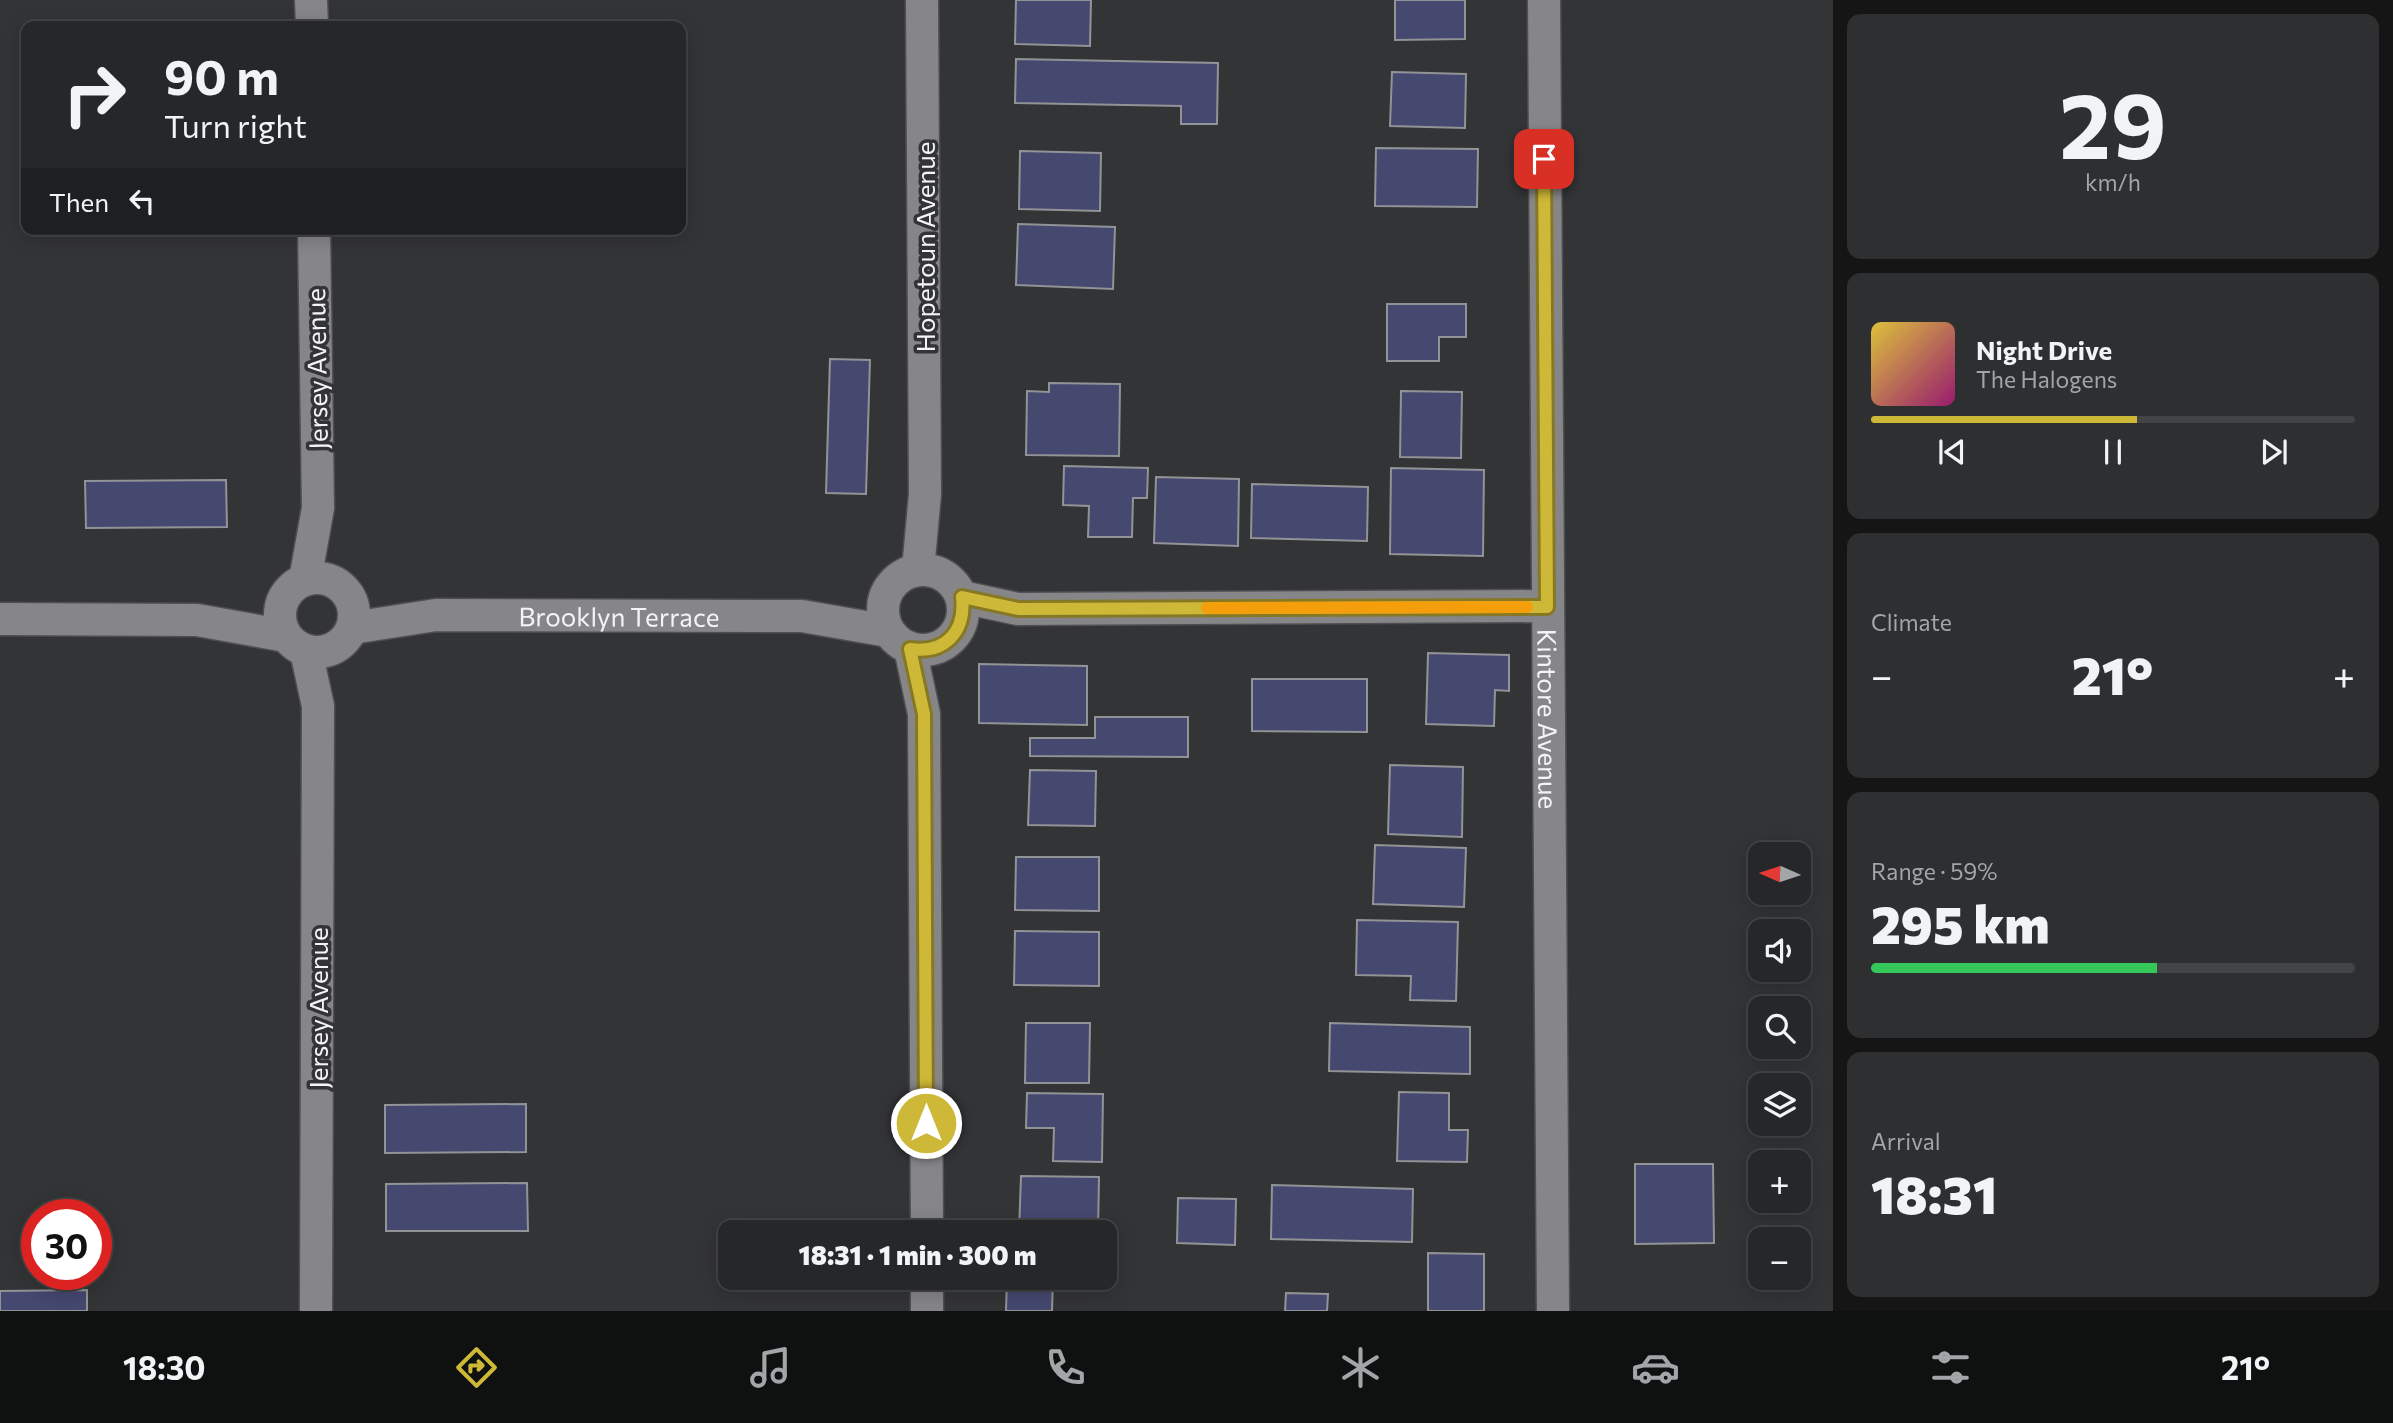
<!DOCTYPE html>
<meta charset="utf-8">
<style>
:root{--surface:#262728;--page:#2e2f30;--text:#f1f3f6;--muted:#a4a5a8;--line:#424445;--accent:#ceb837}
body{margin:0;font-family:Commissioner,sans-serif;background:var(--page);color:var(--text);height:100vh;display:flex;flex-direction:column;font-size:26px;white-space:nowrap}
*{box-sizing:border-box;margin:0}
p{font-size:23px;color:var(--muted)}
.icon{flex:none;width:38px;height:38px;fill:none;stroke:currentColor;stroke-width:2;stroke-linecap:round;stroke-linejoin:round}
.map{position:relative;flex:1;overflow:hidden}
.panel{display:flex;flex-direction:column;gap:14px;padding:14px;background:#151516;width:560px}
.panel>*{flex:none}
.top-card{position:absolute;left:21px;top:21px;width:665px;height:214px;border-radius:14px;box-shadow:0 4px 18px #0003,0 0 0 2px var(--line);background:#262728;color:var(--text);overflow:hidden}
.needle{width:46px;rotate:273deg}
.controls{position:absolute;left:1748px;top:842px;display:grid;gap:14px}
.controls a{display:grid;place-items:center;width:63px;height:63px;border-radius:14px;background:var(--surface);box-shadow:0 4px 18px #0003,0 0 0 2px var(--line);font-size:35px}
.speed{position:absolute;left:21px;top:1199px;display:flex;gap:14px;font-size:35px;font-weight:700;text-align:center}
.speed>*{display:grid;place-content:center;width:91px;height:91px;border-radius:50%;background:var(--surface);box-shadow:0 4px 18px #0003,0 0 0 2px var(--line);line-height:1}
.speed .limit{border:10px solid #d22;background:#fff;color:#111}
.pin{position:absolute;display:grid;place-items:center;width:60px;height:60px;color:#fff;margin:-30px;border-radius:14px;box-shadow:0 4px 10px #0006}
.me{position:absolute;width:77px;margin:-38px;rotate:0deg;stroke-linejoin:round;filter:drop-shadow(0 0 5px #0008)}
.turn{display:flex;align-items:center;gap:24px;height:147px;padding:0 28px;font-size:32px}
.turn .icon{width:91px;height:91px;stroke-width:2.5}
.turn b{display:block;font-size:49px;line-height:60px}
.then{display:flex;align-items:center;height:66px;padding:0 28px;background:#0003;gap:14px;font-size:26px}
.big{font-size:52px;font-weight:800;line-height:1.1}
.panel .tile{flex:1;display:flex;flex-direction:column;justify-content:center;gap:10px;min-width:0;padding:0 24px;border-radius:14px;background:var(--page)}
.panel .dial{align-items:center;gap:0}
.dial b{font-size:91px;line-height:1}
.song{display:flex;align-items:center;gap:21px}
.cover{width:84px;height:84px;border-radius:10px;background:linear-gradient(135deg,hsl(50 70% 55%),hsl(320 70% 35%))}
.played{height:7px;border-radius:4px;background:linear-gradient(90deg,var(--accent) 55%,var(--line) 55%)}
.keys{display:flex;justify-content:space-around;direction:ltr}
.heat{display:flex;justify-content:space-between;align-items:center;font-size:38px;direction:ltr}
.charge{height:10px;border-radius:5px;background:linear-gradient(90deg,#34c759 59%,var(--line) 0)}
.trip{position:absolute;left:718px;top:1220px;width:399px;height:70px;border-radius:14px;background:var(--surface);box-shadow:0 4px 18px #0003,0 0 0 2px var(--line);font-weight:800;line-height:70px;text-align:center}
.tab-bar{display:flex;height:112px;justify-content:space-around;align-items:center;background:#0f1010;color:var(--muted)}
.tab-bar .icon{width:49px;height:49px}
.tab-bar .active{color:var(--accent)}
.tab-bar b{font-size:32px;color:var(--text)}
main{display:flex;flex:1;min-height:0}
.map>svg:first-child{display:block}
</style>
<main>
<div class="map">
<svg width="1833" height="1311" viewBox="0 0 1833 1311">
<rect width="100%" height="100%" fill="#333436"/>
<path fill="#45486f" stroke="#929396" stroke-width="2" d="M1016,0H1091L1090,46L1015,44Z
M1395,0H1465V39L1395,40Z
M1016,59L1218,63L1217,124H1181V106L1015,103Z
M1392,72L1466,74L1465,128L1390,126Z
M1376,148L1478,149L1477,207L1375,206Z
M1020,151L1101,153L1100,211L1019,209Z
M1018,224L1115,227L1113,289L1016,285Z
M1387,304H1466V337H1439V361H1387Z
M830,359L870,360L866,494L826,493Z
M1049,383L1120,384L1119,456L1026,455L1027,391L1049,392Z
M1401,391L1462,392L1461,458L1400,457Z
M1064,466L1148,468L1147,498H1133L1132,537H1088L1089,506L1063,505Z
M1391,468L1484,470L1483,556L1390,554Z
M1156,477L1239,479L1238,546L1154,543Z
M226,480L227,527L86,528L85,481Z
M1252,484L1368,487L1367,541L1251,538Z
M1428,653L1509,655V691L1495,690L1494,726L1426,724Z
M979,664L1087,666V725L979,723Z
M1252,679H1367V732L1252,731Z
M1095,717H1188V757L1030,756V738H1095Z
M1390,765L1463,767L1462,837L1388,834Z
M1030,770L1096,771L1095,826L1028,825Z
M1375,845L1466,848L1464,907L1373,904Z
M1016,857H1099V911L1015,910Z
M1357,920L1458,922L1456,1001L1410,1000L1411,976L1356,975Z
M1015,931L1099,932V986L1014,985Z
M1026,1023H1090L1089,1083H1025Z
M1330,1023L1470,1027V1074L1329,1071Z
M1399,1092L1449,1093V1130H1468L1467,1162L1397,1161Z
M1027,1093L1103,1094L1102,1162L1053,1161L1054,1128H1026Z
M526,1104V1152L385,1153V1105Z
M1635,1164H1713L1714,1243L1635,1244Z
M1021,1176L1099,1177L1098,1232H1019Z
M527,1183L528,1231H386V1184Z
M1272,1185L1413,1189L1412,1242L1271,1239Z
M1178,1198L1236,1199L1235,1245L1177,1243Z
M1428,1253L1484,1254V1311H1428Z
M1007,1278H1053L1052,1311H1006Z
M87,1290V1311H0V1291Z
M1286,1293L1328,1294L1327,1311H1285Z"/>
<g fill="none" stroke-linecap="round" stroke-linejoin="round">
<g stroke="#4f4f52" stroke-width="35">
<g id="street">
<path d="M311,0L312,26"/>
<path id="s1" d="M1544,0L1553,1311"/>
<circle cx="923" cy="610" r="40"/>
<path d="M918,570L925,494L922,0"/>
<circle cx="317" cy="615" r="37"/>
<path d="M305,580L318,508L314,229"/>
<path d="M962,597L1018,609L1547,606"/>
<path d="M0,619L197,620L286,636"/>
<path id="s2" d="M352,628L436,615L802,616L888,631"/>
<path d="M910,648L924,714L927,1232"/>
<path d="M306,651L318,706L316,1311"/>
<path d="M927,1278V1311"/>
</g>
</g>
<use href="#street" stroke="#868689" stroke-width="32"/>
</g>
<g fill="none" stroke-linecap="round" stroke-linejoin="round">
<g stroke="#867824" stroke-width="18">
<path id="route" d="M926,1123L924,714L910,649C945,654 966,632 962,597L1018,609L1547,607L1544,159"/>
</g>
<use href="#route" stroke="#ceb837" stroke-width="12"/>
<path stroke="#f59e0b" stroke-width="12" d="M1207,608L1527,607"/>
</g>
<g text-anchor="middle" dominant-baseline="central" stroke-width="7" stroke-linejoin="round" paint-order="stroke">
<g font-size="26" fill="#f4f4f6" stroke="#333436">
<text transform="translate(924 247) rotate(-90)">Hopetoun Avenue</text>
<text transform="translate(316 369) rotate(-91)">Jersey Avenue</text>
<text stroke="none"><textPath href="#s2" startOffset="268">Brooklyn Terrace</textPath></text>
<text stroke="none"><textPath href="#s1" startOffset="719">Kintore Avenue</textPath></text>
<text transform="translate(317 1008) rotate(-90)">Jersey Avenue</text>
</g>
</g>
</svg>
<div class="controls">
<a><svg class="needle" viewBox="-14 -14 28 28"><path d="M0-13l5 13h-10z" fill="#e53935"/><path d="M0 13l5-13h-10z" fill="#a4a5a8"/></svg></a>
<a><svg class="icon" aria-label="sound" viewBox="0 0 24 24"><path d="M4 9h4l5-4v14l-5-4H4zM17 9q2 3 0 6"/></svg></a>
<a><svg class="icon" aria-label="search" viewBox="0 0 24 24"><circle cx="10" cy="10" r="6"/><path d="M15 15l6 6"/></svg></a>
<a><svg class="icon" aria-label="layers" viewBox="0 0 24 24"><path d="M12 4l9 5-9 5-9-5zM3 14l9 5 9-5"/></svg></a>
<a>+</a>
<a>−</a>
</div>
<div class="speed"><div class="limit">30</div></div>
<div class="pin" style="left:1544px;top:159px;background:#d93025"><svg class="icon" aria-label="arrive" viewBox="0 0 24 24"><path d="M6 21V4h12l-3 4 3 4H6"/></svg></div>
<svg class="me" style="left:926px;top:1123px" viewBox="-20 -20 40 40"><circle r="17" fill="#ceb837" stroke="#fff" stroke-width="3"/><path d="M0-11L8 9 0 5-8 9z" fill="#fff"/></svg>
<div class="trip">18:31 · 1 min · 300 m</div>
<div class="top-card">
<div class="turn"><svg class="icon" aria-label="right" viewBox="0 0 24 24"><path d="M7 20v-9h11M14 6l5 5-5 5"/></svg><div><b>90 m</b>Turn right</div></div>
<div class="then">Then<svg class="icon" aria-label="left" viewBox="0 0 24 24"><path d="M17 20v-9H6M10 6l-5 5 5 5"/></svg></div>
</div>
</div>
<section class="panel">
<div class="tile dial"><b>29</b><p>km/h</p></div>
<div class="tile">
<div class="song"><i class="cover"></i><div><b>Night Drive</b><p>The Halogens</p></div></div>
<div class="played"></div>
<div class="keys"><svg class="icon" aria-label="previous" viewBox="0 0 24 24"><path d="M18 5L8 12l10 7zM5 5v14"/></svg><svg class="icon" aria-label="pause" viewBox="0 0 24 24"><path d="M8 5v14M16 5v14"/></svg><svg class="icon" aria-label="next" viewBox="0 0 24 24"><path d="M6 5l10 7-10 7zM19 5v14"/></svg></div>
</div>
<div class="tile"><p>Climate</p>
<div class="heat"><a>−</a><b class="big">21°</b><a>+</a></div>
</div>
<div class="tile"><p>Range · 59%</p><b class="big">295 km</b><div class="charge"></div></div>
<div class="tile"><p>Arrival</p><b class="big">18:31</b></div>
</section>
</main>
<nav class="tab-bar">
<b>18:30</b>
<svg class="icon active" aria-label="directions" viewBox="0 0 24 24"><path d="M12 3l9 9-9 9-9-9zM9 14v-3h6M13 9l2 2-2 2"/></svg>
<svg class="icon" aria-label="music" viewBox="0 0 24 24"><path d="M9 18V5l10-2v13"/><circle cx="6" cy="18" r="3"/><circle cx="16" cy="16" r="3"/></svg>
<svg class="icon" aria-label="phone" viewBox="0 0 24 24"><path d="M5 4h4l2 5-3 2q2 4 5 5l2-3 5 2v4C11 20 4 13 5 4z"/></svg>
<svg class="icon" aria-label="climate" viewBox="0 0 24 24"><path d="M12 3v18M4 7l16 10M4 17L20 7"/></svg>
<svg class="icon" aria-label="car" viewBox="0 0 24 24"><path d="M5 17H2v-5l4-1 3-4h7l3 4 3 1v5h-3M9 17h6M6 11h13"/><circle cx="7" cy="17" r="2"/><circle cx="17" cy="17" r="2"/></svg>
<svg class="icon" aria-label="filters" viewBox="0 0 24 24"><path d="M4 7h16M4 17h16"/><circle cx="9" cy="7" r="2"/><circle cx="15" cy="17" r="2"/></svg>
<b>21°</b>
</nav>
